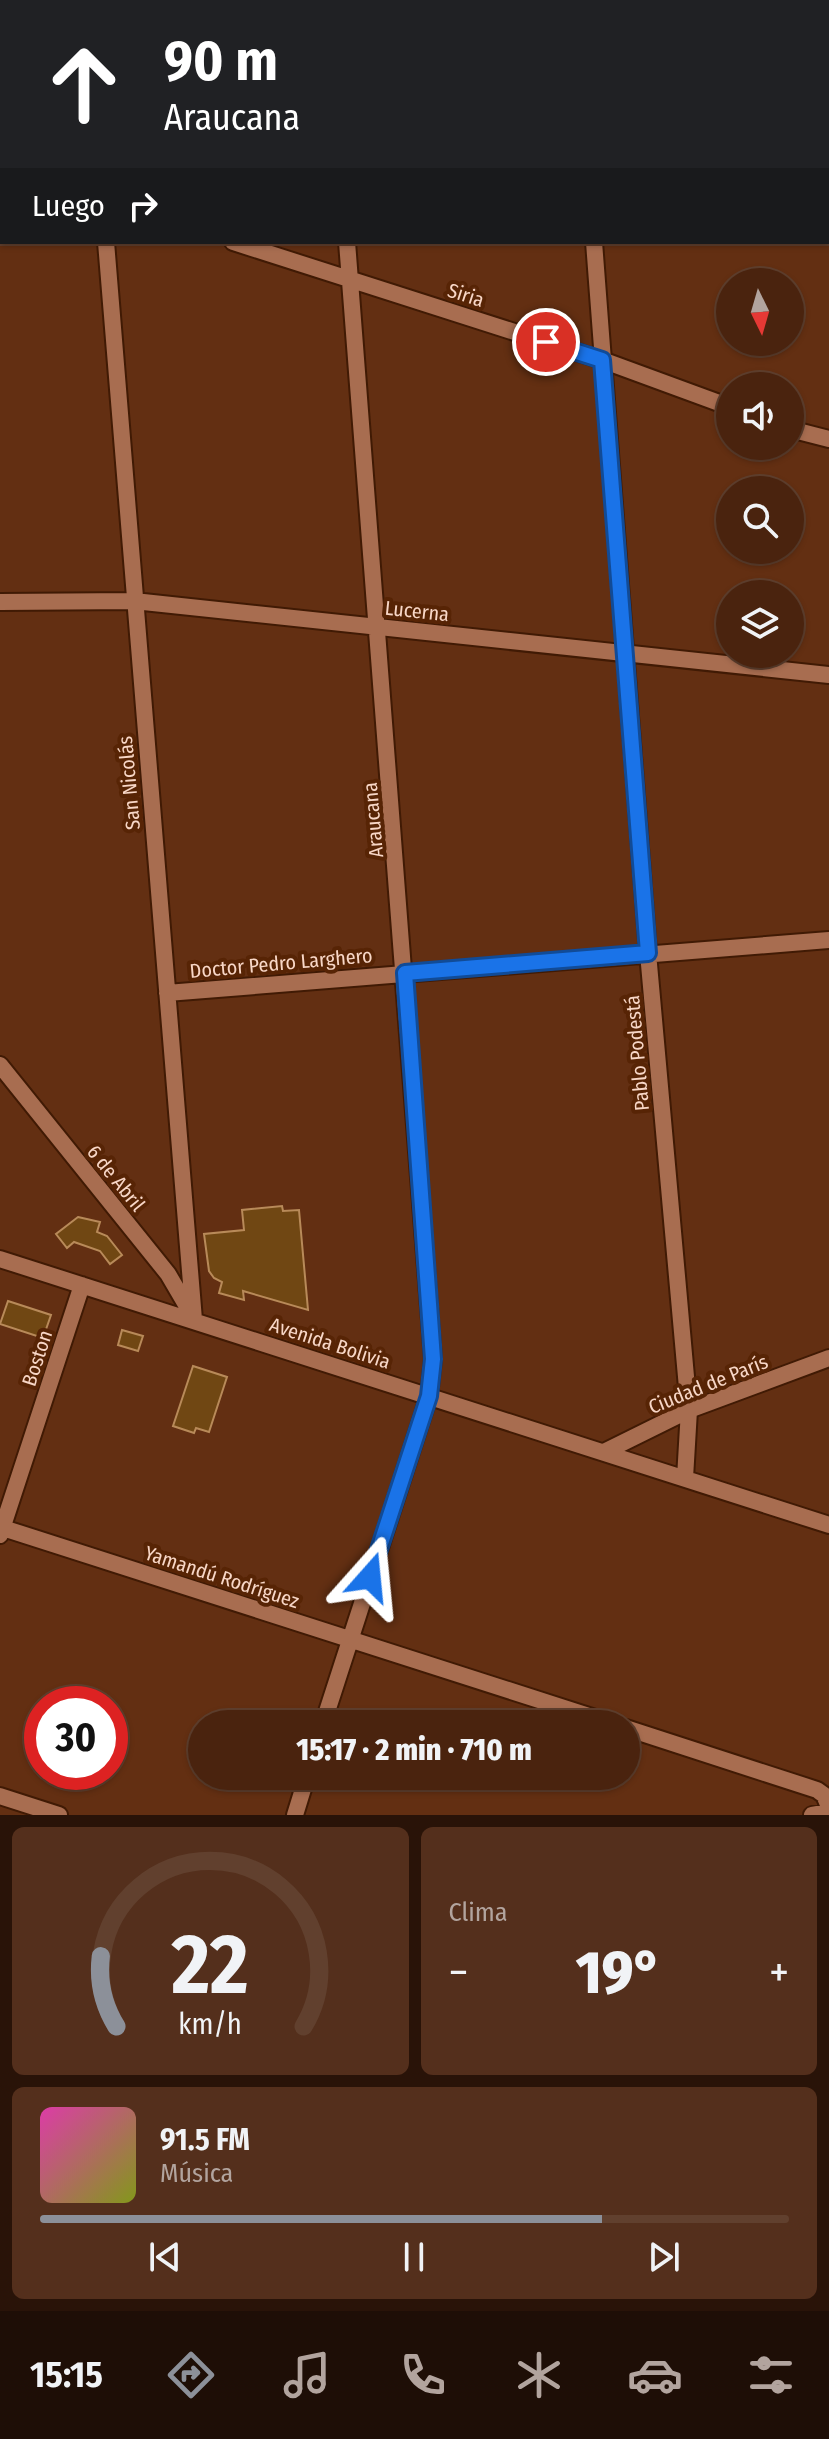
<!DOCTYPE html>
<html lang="es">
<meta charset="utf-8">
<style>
:root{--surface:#4a230e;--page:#542f1c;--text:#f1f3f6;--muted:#b2a49e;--line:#61402e;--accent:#8c9099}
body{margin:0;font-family:"Fira Sans Condensed",sans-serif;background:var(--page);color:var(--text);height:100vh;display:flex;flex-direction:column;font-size:30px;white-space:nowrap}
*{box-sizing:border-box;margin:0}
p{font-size:26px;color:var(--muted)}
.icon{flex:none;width:44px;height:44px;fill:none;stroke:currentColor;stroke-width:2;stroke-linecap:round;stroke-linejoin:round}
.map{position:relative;height:1815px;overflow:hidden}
.drawer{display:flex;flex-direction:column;gap:12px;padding:12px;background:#291308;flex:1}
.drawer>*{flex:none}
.banner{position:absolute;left:0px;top:0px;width:830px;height:244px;box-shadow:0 2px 6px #0004,0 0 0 2px var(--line);background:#202124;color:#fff;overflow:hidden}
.needle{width:52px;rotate:175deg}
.fabs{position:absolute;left:716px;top:268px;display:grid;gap:16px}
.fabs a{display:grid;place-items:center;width:88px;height:88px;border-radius:50%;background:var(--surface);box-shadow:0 2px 6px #0004,0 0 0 2px var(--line);font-size:40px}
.speed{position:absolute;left:24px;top:1686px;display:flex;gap:16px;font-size:40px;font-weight:700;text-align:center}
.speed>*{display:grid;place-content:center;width:104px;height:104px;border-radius:50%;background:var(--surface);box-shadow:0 2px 6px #0004,0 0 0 2px var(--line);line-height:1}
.speed .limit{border:12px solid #d22;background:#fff;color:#111}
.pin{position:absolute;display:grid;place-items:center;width:68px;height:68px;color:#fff;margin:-34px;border:4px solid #fff;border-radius:50%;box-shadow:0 2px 8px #0007}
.me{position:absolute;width:88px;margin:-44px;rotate:18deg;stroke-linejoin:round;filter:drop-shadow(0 0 6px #0008)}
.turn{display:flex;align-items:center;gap:28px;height:168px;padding:0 32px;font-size:36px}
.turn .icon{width:104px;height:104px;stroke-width:2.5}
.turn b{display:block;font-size:56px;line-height:68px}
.then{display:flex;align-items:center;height:76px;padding:0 32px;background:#0003;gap:16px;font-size:30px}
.big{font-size:60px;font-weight:800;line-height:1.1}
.drawer .card{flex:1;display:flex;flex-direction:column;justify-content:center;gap:12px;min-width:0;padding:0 28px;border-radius:12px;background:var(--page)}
.drawer .dial{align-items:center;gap:0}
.dial svg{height:208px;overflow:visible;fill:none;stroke:var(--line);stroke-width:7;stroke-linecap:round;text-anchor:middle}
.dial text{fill:var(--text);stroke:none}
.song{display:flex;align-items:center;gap:24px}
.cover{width:96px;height:96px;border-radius:12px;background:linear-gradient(135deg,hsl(320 70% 55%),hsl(70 70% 35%))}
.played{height:8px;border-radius:4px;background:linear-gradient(90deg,var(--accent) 75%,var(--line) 75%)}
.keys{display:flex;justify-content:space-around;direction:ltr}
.heat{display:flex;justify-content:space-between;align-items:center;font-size:44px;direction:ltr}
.drawer .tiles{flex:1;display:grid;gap:12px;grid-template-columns:1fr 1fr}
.card:last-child{grid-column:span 2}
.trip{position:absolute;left:188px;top:1710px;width:452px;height:80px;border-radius:40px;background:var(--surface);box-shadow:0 2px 6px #0004,0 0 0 2px var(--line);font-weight:800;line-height:80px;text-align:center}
.tabs{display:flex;height:128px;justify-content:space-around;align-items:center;background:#1e0e06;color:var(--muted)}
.tabs .icon{width:56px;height:56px}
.tabs .active{color:var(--accent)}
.tabs b{font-size:36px;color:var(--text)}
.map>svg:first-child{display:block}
</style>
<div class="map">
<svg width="829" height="1815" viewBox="0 0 829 1815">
<rect width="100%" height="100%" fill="#632f12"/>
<path fill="#704713" stroke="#b88a59" stroke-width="2" d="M282,1206L283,1211L299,1210L308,1310L243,1291L244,1300L219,1293L222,1282L214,1278L209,1271L204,1234L244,1230L242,1210Z
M78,1217L100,1222L97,1232L107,1236L122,1255L110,1264L100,1251L74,1242L67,1248L56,1234Z
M8,1301L51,1315L43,1338L0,1324Z
M122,1330L143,1336L138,1351L118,1345Z
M193,1366L227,1377L209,1432L196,1428L194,1433L173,1426Z"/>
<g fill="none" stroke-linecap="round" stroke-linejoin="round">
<g stroke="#401a04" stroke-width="20">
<path id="minor" d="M88,0V2
M329,0L330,2
M106,242L194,1320
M233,242L602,360L730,407
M594,242L648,953L689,1410L685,1478
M790,429L829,439
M0,602L134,601L829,675
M167,993L829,940
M0,1065L168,1274L192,1315
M0,1259L829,1525
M604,1452L689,1410L829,1358
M0,1527L614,1724
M0,1535L82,1285
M323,1724L429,1396L433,1359L347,242
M626,1728L817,1790L824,1795L829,1807
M0,1796L59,1815
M295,1815L307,1776
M812,1815L829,1812"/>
</g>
<g stroke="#401a04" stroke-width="26">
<path id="major" d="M383,0L388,2
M428,0L433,2
M828,55H829
M828,72H829"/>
</g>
<path stroke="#9e715a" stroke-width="3" stroke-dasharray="4 6" stroke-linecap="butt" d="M585,2L586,0"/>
<use href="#minor" stroke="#a86d50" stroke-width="16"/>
<use href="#major" stroke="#648c6c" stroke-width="22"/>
</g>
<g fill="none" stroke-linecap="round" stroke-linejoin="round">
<g stroke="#114b97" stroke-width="20">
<path id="route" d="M370,1577L429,1396L433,1359L405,973L648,953L602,360L546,342"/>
</g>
<use href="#route" stroke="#1a73e8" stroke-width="14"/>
</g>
<g text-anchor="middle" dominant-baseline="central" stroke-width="8" stroke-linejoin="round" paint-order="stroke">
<g font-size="20" fill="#f8d7c7" stroke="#572405">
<text transform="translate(466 295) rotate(18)">Siria</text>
<text transform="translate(417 611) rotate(6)">Lucerna</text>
<text transform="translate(129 783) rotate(-95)">San Nicolás</text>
<text transform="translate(373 820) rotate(-95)">Araucana</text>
<text transform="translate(281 963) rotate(-5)">Doctor Pedro Larghero</text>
<text transform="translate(637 1053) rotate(-95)">Pablo Podestá</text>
<text transform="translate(116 1178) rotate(51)">6 de Abril</text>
<text transform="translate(330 1343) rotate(18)">Avenida Bolivia</text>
<text transform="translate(37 1358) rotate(-72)">Boston</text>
<text transform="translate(708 1384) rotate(-22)">Ciudad de París</text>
<text transform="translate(222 1577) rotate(18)">Yamandú Rodríguez</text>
</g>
</g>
</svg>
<div class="fabs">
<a><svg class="needle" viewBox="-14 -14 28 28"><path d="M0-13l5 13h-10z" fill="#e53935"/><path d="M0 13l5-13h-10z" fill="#b2a49e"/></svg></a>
<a><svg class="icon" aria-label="sound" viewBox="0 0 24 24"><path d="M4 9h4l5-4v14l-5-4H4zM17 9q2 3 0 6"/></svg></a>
<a><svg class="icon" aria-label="search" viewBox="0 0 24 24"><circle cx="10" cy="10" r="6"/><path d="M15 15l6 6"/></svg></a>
<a><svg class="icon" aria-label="layers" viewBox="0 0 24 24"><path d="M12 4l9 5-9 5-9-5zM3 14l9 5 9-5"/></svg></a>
</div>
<div class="speed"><div class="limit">30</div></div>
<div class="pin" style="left:546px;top:342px;background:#d93025"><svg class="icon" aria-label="arrive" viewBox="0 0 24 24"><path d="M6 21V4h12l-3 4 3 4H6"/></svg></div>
<svg class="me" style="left:370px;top:1577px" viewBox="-20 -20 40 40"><path d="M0-17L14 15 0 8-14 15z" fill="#1a73e8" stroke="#fff" stroke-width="4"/></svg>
<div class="trip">15:17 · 2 min · 710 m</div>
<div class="banner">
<div class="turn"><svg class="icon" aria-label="ahead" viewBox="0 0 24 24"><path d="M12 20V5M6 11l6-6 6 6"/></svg><div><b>90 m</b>Araucana</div></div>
<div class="then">Luego<svg class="icon" aria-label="right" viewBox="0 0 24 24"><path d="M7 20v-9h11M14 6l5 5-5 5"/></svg></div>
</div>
</div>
<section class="drawer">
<div class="tiles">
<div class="card dial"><svg viewBox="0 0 100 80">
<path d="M14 69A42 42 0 1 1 86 69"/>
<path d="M14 69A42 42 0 0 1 8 42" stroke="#8c9099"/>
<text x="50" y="56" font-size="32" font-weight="700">22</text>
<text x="50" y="72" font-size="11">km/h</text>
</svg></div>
<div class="card"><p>Clima</p>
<div class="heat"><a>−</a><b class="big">19°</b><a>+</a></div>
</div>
<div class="card">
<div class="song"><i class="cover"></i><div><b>91.5 FM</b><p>Música</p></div></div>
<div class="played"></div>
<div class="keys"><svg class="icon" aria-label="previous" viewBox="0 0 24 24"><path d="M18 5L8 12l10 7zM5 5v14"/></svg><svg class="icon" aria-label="pause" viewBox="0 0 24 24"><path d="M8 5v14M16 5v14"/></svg><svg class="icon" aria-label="next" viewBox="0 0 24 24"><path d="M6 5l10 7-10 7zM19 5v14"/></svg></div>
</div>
</div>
</section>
<nav class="tabs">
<b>15:15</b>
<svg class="icon active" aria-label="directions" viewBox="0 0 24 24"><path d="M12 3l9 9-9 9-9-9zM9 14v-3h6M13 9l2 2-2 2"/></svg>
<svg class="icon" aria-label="music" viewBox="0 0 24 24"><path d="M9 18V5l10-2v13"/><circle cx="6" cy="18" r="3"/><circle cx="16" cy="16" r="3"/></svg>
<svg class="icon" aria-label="phone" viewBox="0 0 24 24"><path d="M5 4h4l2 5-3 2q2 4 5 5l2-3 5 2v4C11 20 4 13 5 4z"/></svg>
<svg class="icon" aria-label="climate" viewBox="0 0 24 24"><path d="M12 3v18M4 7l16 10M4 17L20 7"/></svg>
<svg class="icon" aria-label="car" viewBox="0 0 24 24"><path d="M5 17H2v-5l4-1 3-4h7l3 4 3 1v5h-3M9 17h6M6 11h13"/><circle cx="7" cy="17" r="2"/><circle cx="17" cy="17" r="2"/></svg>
<svg class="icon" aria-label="filters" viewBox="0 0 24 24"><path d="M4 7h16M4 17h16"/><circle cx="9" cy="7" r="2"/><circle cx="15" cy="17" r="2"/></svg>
</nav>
